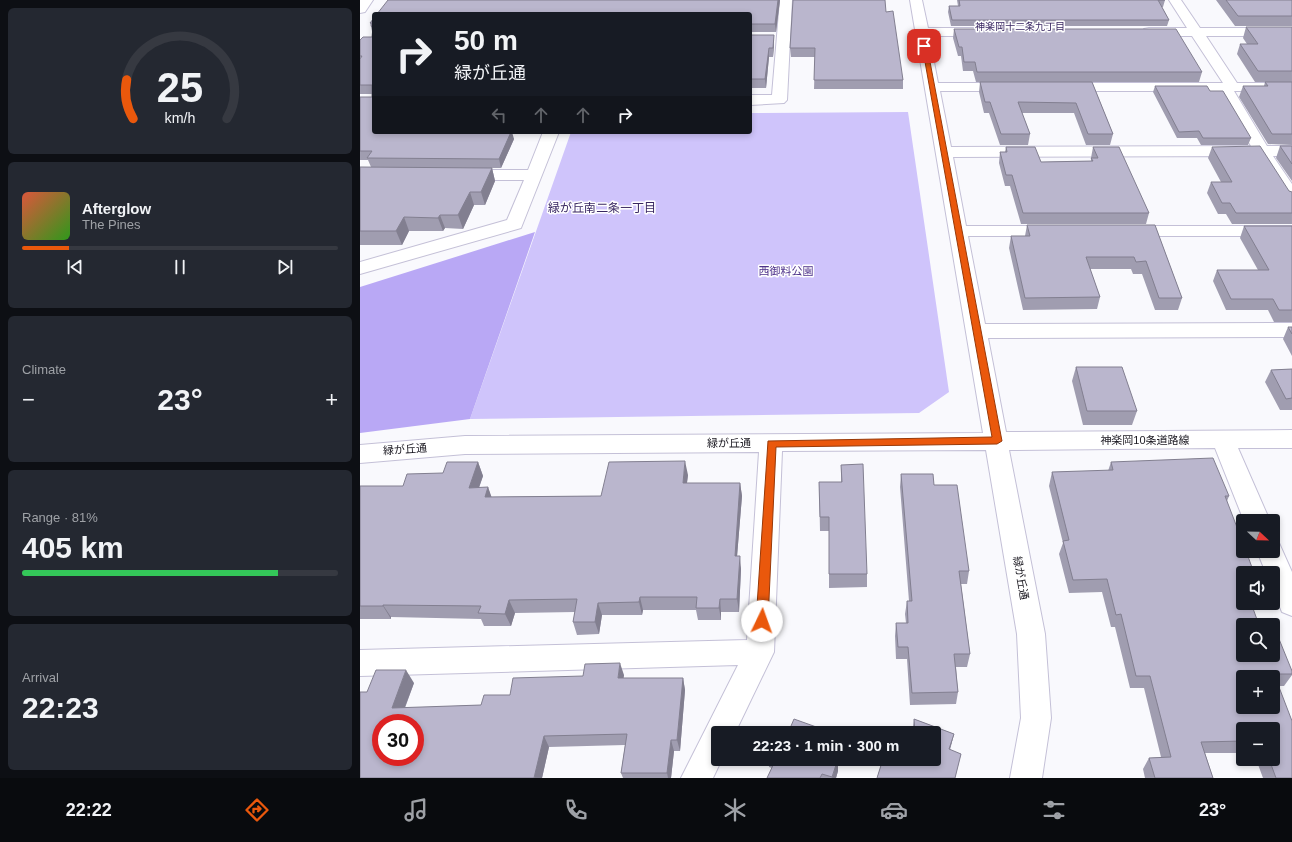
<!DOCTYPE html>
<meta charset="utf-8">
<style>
:root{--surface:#171b24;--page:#242831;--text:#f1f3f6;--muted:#9ea1a6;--line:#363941;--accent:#ea580c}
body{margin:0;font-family:Arial,"Noto Sans JP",sans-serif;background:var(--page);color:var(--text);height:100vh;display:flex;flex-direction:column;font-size:15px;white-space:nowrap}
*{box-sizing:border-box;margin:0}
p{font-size:13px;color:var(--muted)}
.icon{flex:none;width:22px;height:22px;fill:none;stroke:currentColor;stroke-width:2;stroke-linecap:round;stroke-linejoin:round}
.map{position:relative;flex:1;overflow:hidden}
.sheet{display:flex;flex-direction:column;gap:8px;padding:8px;background:#0d0f14;width:360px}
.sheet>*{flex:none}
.banner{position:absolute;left:12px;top:12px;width:380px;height:122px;border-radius:4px;box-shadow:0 2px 6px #0003;background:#171b24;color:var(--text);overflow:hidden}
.needle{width:26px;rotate:112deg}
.tools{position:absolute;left:876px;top:514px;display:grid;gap:8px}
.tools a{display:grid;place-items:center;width:44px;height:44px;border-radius:4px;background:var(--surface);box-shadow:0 2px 6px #0003;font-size:20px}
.speed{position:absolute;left:12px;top:714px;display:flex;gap:8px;font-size:20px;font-weight:700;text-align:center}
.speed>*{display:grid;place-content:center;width:52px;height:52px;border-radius:50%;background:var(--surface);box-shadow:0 2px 6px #0003;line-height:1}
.speed .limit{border:6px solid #d22;background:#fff;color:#111}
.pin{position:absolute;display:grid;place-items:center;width:34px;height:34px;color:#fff;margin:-17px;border-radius:8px;box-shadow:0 2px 6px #0006}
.me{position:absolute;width:44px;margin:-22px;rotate:3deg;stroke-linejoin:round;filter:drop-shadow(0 0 3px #0008)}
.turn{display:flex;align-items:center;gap:14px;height:84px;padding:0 16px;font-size:18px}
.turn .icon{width:52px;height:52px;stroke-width:2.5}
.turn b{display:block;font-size:28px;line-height:34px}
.lanes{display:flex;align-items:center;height:38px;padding:0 16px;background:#0003;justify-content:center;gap:20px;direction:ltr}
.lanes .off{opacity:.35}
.big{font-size:30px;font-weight:700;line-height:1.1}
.sheet .tile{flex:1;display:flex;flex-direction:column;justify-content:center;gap:6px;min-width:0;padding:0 14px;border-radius:6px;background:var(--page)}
.sheet .dial{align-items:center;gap:0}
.dial svg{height:104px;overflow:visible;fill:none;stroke:var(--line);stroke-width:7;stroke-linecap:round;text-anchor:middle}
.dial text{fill:var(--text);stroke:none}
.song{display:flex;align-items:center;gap:12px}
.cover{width:48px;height:48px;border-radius:6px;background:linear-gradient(135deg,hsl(10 70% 55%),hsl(110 70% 35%))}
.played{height:4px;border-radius:2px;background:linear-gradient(90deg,var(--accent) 15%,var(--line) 15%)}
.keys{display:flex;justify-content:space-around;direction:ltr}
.heat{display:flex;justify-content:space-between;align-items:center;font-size:22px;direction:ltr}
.charge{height:6px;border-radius:3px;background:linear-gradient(90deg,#34c759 81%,var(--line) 0)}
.trip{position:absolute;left:351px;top:726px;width:230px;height:40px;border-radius:4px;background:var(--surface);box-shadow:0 2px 6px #0003;font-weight:700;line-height:40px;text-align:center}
.dock{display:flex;height:64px;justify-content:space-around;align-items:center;background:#090b0e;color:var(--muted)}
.dock .icon{width:28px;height:28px}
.dock .selected{color:var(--accent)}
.dock b{font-size:18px;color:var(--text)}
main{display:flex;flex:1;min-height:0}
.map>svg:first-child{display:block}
</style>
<main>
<section class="sheet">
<div class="tile dial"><svg viewBox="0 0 100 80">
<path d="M14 69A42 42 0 1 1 86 69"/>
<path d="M14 69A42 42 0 0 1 9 39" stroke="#ea580c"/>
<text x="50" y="56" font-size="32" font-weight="700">25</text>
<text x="50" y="72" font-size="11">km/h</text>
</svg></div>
<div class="tile">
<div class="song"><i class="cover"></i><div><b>Afterglow</b><p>The Pines</p></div></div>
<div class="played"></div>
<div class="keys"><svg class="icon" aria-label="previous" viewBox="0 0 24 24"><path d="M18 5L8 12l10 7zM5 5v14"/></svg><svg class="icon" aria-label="pause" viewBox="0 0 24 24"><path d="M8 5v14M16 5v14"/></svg><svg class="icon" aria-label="next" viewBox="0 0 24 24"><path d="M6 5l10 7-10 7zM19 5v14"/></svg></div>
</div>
<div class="tile"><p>Climate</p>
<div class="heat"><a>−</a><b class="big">23°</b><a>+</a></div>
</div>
<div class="tile"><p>Range · 81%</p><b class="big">405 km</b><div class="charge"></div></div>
<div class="tile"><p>Arrival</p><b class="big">22:23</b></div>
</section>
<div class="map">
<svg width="932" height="778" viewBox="0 0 932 778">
<rect width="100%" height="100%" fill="#f9f9fd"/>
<path fill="#cfc4fb" d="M548,112L589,392L559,413L110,419L211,132H390V113Z"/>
<path fill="#b9a8f5" d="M175,232L110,419L0,433V287Z"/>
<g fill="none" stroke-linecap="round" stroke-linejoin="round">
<g stroke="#c4c0d7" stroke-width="2">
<path id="minor" d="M0,0H13L5,12L0,13Z
M420,0H432L427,100L424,103L390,105V95H412Z
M550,0H562L568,28H624L629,29L631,32L629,35L624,36H569L578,83H649L654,84L656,87L654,90L649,91H580L591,147L891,146L859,91H705L700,90L698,87L700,84L705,83H863L832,36H789L784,35L782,32L784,29L789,28H827L809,0H821L840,28H932V36H846L877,83H932V91H874L907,146H932V156H913L932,184V203L926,202L897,156L593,157L606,226H696L702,227L705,231L702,235L696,236H608L625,324L932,323V337L628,338L646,432L932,430V448H878L910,521H884L855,448L649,450L685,634L691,718L682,778H650L661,718L657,634L626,450L422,451L414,652L375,733H358V759H362L353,778H321L378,665L0,676V650L387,640L399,452L105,454L0,463V445L105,436L623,433Z
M183,132H199L161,228L0,274V262L147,220L164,180H103L97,179L94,175L97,171L103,170H168Z
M768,226H932V236H768L762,235L759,231L762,227Z
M913,541L919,543L932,572V616L922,612L913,590V573H906L897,551H913Z"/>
</g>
<use href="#minor" fill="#fff" fill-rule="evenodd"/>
</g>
<path fill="#a09db0" d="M28,0H420L416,32H390V14Z
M597,0H805L803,7H802L809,20L807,26H591L588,12L589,6H598Z
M856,0H932V26H875Z
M526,12L543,80V89H454L455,57H431L430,48Z
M14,18L154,139L141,168H132L135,181L125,205H114L103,229L85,228L83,231H49L42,245H0V167H11L8,160H0V97H12V94H0V40L12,37V31L10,23Z
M886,27H932V82H895L877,54L880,44H887L883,38Z
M594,29L842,72L839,82H616L613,71H603L601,56H598L593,38Z
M390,35L414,44L413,57H409L406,88H390Z
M620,82H732L753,134L750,145H726L714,113H662L670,134L668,145H640L629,113H624L619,92Z
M905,82H932V145L908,144L879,97L883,86H904Z
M795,86L850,91L891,138L888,145H841L837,138H817L793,92Z
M920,146H932V181L916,158Z
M646,147L681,162L731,161V158L733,147L789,213L786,224H661L650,186H645L639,163L640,152H645Z
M852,147L929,191L932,192V224H872L866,214H858L847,193L851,182H861L848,158Z
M667,225H795L822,298L818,310H795L782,274H773L771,269H730L740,297L737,309L663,310L649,248L651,236H665Z
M884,226H932V322H914L908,310H866L853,281L857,270H898L880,238Z
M928,327H932V356L923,339Z
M716,367L777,411L772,425H723L712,381Z
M932,369V410H920L905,382L911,370Z
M118,462L123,476L119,488L128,487L131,497L241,496L328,475L327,483H380L382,496L377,556L381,569L379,612H361V620H338L336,610H283L282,615H242L239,634L217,635L213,622L215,612L155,613L151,626H124L121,619L31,617V619H0V486H43Z
M751,462L869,496L867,501L883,573V625L932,671V675L924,686H919L932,778H903L896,759H913V729H883V753H845L853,778H785L783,769L789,758L801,757L784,688H770L755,627H751L742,592L709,593L699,554L703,543L689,486L692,472L748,471Z
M481,465L507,574V587L469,588V531H460L459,482H481Z
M541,474L574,485L609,571L607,584H601L610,654L607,667H596L598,692L596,704L550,705L547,659H536L535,636L536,623H546L545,614L547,601H549L540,487Z
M264,675L263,678H323L325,690L320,751H314L311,778H263L261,773L265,745L189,747L182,778L7,692L54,683L45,708L121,705L150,695Z
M554,719L594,734L590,750L601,754L595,778H517L523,759H574V733H552Z
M408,759H478V771L476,778H407L412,768L409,767Z"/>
<path fill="#827f90" d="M418,0H420L416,32L415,24Z
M414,35V44L413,57V48Z
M409,48V57L406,88L405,79Z
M145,132H152L154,139L141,168L139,159Z
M132,168L135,181L125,205L121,192Z
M110,192L114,205L103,229L98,215Z
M80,215L85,228L83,231L78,218Z
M44,217L49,231L42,245L36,231Z
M325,461L328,475L325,496L323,483Z
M118,462L123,476L114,501L109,488Z
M380,483L382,496L376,569L375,556Z
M128,487L133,501L125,497Z
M380,556L381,569L379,612L377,599Z
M280,597L283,610L282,615L279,602Z
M360,599L361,612V620L359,608Z
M149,600L155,613L151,626L145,614Z
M238,603L242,615L239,634L235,622Z
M23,605L31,617V619L23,606Z
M260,663L264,675L262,691L258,678Z
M46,670L54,683L40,720L32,708Z
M323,678L325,690L320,751L317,740Z
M594,734L591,745L586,761L589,749Z
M184,736L189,747L182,778H174Z
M311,740L314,751L311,778H308L307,773Z
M478,759V771L476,778H472Z"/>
<path fill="#bab6cd" stroke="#827f90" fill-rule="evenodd" d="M28,0H418L415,24H390V14H17Z
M433,0H525L526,12L533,11L543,80H454L455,48H430Z
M599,0H805H798L809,20H592L589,6H600Z
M866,0H932V16H878Z
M14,18V132H151L139,159L7,158L12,151H0V97H12V85H0V59L2,56H0V40L3,37H12L13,28L11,26L13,23H10Z
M886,27H932V71H898L880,44H898Z
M594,29H816L842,72H617L615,62H604L602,47H599Z
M390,35H414L413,48H409L405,79H390Z
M620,82H732L753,134H728L716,103L658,102L670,134H641L630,102H625Z
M905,82H932V134H912L883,86H908Z
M795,86H847L850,91H863L891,138H843L839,131L819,132Z
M900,146L929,191L932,192V213H876L870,203H862L851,182H872L852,147Z
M920,146H932V164Z
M646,147H675L681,162L733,161L731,158H738L733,147H759L789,213H663L652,175H646L640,152H647Z
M0,167L132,168L121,192H110L98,215H80L78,218L44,217L36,231H0Z
M667,225H795L822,298H799L786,261L776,262L774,257H726L740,297L665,298L651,236H670Z
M884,226H932V310H919L913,299H871L857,270H909Z
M928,327H932V334Z
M716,367H762L777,411H727Z
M932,369V398L926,399L911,370Z
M853,458L869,496H865L883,543V551H886L894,573H883V575H881L883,582V603H891L899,625H883V655H913V639H919L932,671V674H914L932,721V778H916L909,759H913V729H883V741L841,742L853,778H795L789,758L811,757L790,676H776L761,614L756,615L747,579L713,580L703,541L709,540L692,472L753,470L751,462ZM883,677H913V707H883Z
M325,461L323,483H380L375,556H380L377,599H360L359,608H336L337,597H280L279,602L238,603L235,622H213L217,599L149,600L145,614L118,613L121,606L23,605V606H0V486H43L47,474L83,473L87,462H118L109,488L128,487L125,497L241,496L249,462Z
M503,464L507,574H469V517H460L459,482H482L481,465Z
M541,474H573L574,485H597L609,571H599L610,654H594L598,692L552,693L548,647H538L536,623H548L547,601H552Z
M260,663L258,678H323L317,740H311L307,773H261L267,734L184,736L174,778H0V692H7L16,670H46L32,708L121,705L124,695H150L153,678L223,676L225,664ZM21,723H55V757H21Z
M434,719L473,733H428Z
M554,719L594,734L589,749L601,754L595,778H517L523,759H574V733H555Z
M533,730L542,733H532Z
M416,759H478L472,777L462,774L460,778H407Z"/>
<path fill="#ea580c" stroke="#983908" d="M562,45L567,46L642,441L637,444L416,447L408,621L406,624L402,626L398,624L396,621L408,441L632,437Z"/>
<g text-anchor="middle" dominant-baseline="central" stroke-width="3" stroke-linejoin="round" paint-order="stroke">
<g font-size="10" fill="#382661" stroke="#fff">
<text x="660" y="26">神楽岡十二条九丁目</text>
</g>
<g font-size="11" fill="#4e328a" stroke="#fff">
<text x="426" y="271">西御料公園</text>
</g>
<g font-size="11" fill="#1a1820" stroke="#fff">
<text x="785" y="440">神楽岡10条道路線</text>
<text x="369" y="443">緑が丘通</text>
<text transform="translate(45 449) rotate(-4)">緑が丘通</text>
<text transform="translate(661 578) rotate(80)">緑が丘通</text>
</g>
<g font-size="12" fill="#382661" stroke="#fff">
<text x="242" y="208">緑が丘南二条一丁目</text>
</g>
</g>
</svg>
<div class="tools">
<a><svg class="needle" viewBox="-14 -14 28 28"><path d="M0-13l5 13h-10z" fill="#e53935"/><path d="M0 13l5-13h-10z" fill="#9ea1a6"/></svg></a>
<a><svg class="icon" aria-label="sound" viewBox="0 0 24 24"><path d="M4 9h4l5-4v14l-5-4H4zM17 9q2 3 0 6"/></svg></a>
<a><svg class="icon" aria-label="search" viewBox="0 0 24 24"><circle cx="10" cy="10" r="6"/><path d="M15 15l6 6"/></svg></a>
<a>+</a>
<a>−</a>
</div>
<div class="speed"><div class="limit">30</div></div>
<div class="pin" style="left:564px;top:46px;background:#d93025"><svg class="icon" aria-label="arrive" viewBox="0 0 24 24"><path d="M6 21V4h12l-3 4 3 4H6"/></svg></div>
<svg class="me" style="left:402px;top:621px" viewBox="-20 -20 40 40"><circle r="19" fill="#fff"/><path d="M0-13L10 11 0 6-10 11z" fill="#ea580c"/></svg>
<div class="trip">22:23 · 1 min · 300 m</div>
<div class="banner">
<div class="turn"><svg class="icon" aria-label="right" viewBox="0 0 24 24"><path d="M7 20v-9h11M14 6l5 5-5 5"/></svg><div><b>50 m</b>緑が丘通</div></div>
<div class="lanes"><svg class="icon off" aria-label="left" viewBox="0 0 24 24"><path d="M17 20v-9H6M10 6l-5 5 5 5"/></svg><svg class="icon off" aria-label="ahead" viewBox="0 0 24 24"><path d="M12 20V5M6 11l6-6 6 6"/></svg><svg class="icon off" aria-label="ahead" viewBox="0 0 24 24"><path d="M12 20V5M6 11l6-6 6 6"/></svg><svg class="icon" aria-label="right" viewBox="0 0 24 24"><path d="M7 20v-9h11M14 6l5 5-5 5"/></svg></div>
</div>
</div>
</main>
<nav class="dock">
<b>22:22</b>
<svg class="icon selected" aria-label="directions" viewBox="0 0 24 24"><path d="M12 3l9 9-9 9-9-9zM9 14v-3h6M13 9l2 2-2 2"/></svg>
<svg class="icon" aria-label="music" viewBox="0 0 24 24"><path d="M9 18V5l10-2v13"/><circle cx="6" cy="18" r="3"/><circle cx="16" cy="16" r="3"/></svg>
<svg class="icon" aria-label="phone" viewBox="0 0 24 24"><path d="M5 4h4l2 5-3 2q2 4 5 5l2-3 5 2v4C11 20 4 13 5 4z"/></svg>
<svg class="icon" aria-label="climate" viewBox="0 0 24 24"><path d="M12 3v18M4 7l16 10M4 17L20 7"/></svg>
<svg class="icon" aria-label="car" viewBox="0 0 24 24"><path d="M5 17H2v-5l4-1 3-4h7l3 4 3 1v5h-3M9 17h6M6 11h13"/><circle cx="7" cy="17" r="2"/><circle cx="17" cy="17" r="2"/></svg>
<svg class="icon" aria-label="filters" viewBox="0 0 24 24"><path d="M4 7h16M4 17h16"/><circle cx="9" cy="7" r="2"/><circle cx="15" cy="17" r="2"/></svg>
<b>23°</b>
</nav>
